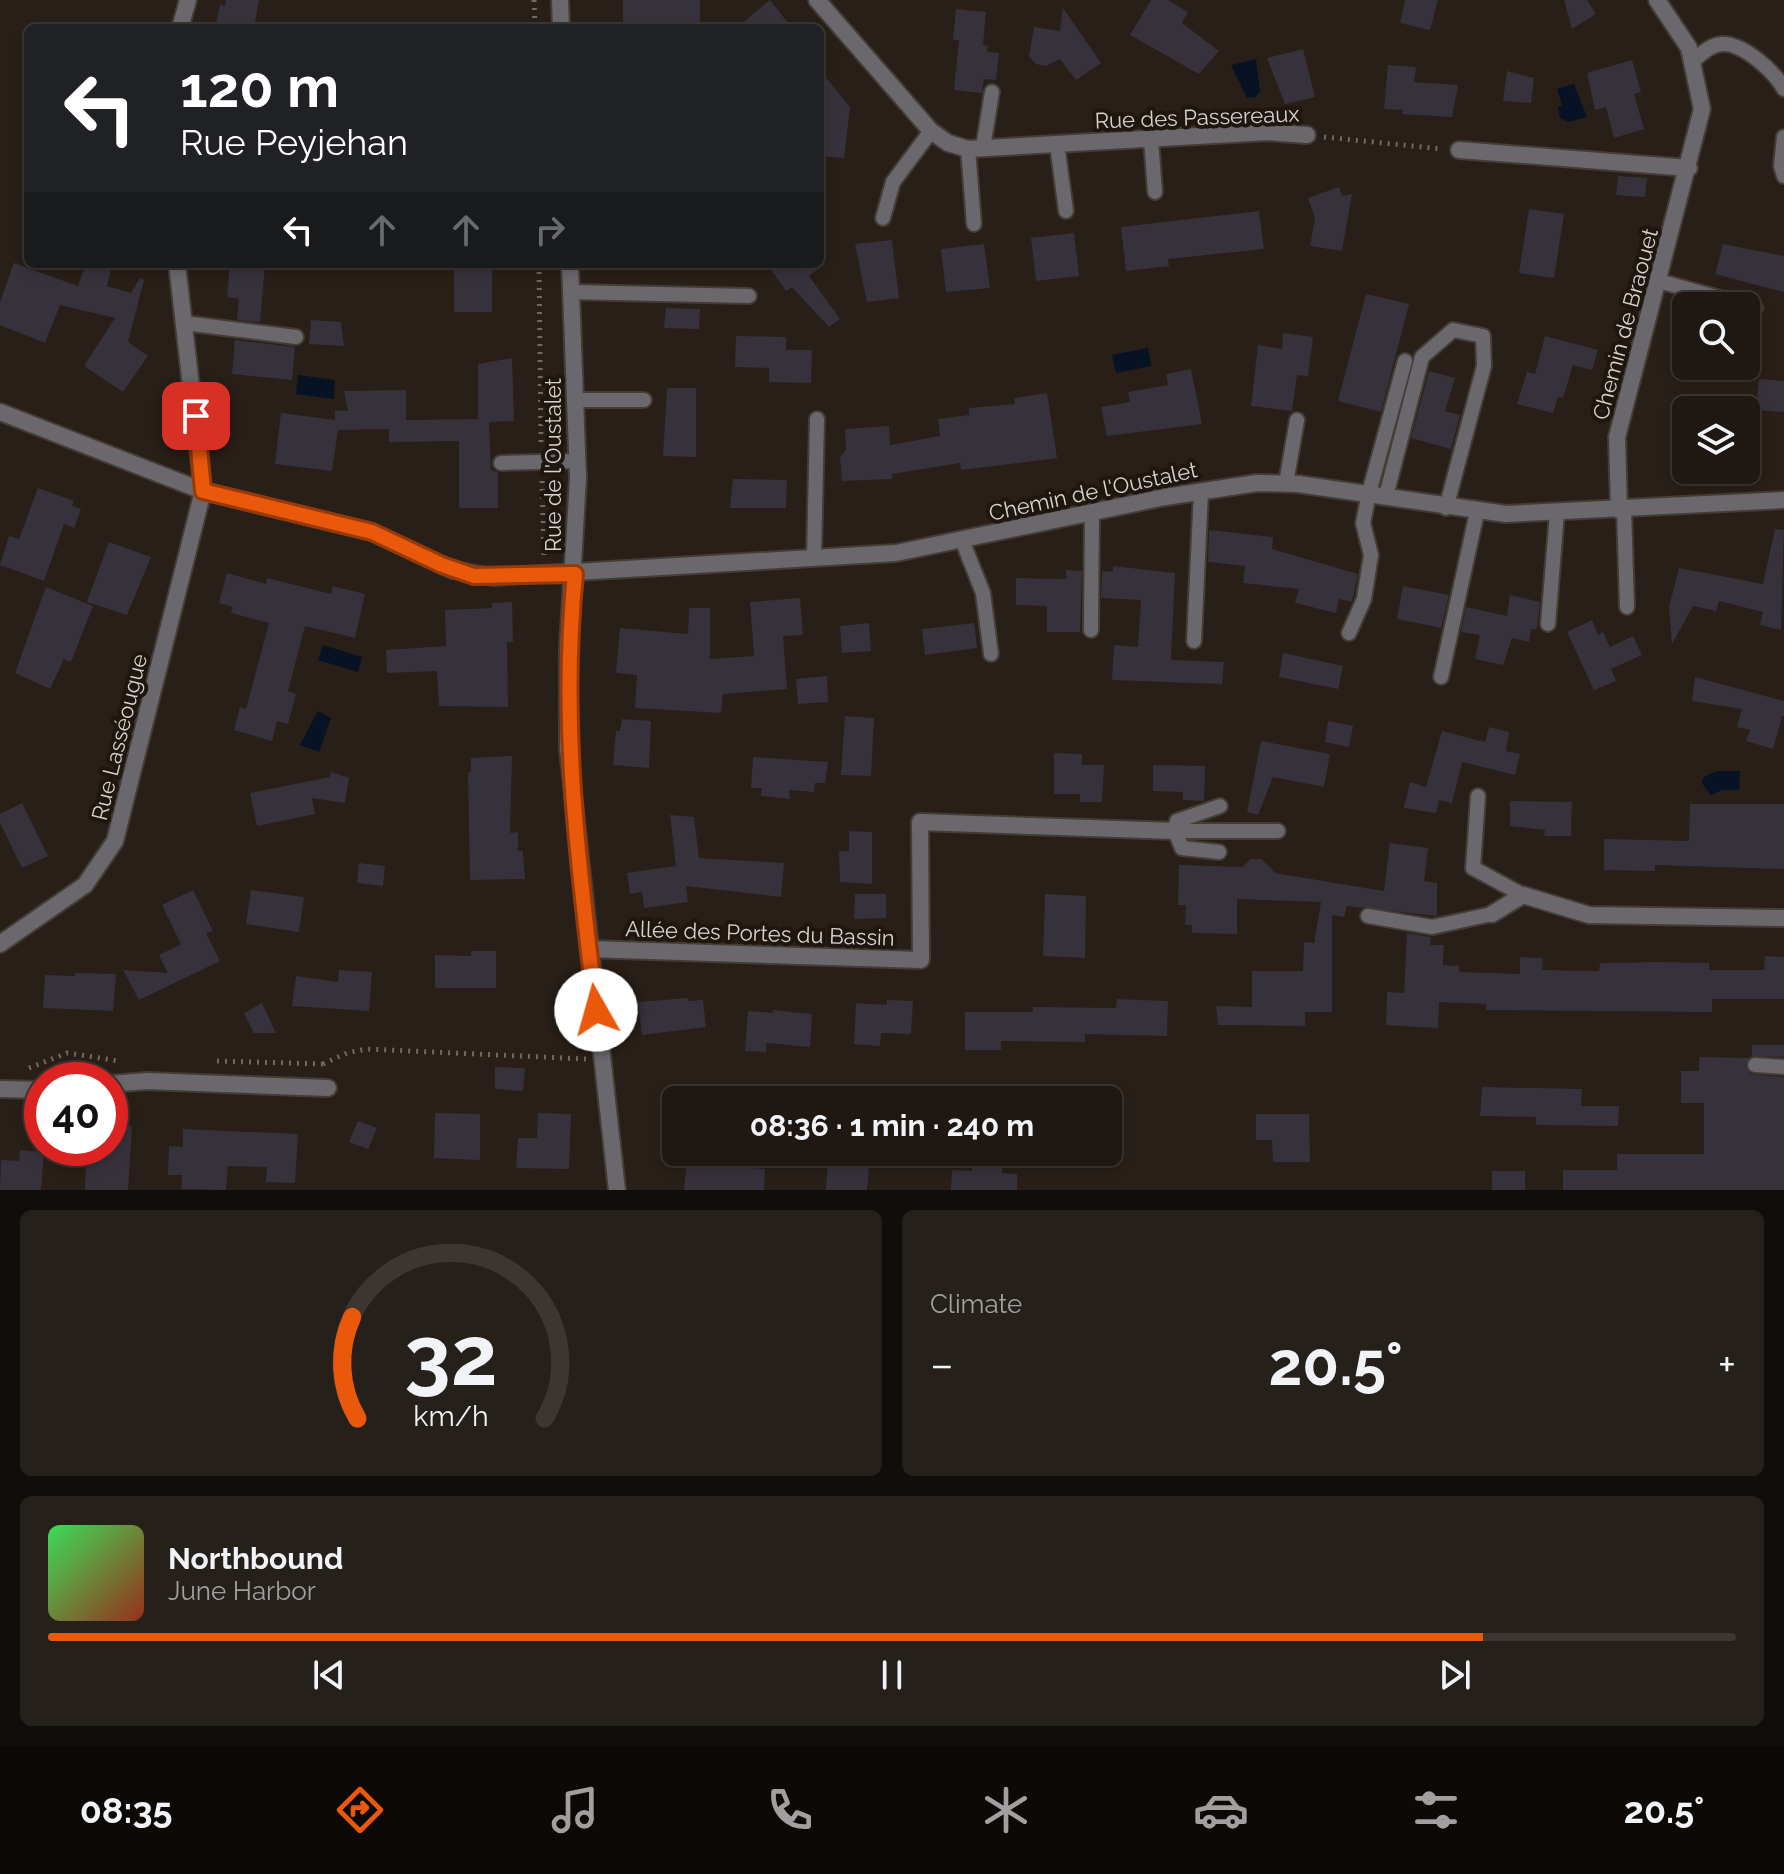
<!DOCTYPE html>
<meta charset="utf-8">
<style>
:root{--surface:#1e1712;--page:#26201b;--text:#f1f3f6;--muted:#a19f9f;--line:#3c3632;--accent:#ea580c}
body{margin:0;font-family:Raleway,sans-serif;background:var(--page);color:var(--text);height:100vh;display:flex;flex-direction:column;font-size:30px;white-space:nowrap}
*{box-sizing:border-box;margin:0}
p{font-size:26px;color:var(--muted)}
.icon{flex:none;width:44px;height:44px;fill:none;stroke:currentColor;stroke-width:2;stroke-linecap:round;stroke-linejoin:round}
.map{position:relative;height:1190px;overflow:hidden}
.sheet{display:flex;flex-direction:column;gap:20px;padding:20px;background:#100d0a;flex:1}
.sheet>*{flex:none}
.banner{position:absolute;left:24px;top:24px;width:800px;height:244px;border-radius:12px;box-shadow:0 4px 12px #0003,0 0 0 2px var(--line);background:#202124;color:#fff;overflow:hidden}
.fabs{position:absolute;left:1672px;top:292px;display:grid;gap:16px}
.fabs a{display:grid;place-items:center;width:88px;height:88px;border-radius:12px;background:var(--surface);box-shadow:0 4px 12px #0003,0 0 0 2px var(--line);font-size:40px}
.speed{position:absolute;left:24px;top:1062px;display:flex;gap:16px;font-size:40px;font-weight:700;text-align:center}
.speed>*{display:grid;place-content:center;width:104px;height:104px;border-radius:50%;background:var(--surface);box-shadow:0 4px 12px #0003,0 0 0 2px var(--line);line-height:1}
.speed .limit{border:12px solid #d22;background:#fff;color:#111}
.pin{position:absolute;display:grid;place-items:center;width:68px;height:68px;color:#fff;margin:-34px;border-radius:16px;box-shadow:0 4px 12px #0006}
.me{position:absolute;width:88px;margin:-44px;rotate:353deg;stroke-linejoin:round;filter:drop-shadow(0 0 6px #0008)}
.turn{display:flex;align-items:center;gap:28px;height:168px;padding:0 24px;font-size:36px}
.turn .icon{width:104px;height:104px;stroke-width:2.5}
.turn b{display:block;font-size:56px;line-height:68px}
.lanes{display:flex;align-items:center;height:76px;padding:0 24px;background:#0003;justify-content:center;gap:40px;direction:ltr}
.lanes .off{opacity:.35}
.big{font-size:60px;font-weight:700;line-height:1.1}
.sheet .widget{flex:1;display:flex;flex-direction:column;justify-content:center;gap:12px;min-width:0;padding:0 28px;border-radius:12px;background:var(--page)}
.sheet .dial{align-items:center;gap:0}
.dial svg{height:208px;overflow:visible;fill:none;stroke:var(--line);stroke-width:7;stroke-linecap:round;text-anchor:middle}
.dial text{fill:var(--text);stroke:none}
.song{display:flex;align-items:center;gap:24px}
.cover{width:96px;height:96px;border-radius:12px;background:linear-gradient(135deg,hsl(130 70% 55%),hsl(10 70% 35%))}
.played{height:8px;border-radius:4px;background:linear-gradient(90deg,var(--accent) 85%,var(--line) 85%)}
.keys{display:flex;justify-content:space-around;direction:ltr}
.heat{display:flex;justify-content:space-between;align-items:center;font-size:44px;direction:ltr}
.sheet .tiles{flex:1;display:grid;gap:20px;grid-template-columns:1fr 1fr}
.widget:last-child{grid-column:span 2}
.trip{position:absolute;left:662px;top:1086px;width:460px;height:80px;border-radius:12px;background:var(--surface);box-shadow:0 4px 12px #0003,0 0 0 2px var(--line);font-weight:700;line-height:80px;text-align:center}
.tabs{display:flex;height:128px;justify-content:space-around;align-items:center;background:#0c0907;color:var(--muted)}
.tabs .icon{width:56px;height:56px}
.tabs .active{color:var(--accent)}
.tabs b{font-size:36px;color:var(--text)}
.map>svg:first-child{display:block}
</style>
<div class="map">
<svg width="1784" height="1190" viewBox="0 0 1784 1190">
<rect width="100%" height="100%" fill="#281f18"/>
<path fill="#071225" d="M1256,59L1260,91L1256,97L1247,98L1231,65Z
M1574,84L1587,117L1568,122L1560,118L1558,107L1562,105L1557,89Z
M1148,348L1151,366L1116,373L1112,355Z
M298,375L335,380L334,399L296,394Z
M323,645L362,657L358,672L318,660Z
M318,711L331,718L319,752L300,745Z
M1717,771H1740L1739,790H1722L1711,795L1701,782L1704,777Z"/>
<path fill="#37313b" d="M226,0H259L254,28H215L220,5L225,6Z
M623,0H700V25H623Z
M770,0L792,28H736Z
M1151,0H1168L1188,12L1182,23L1219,51L1199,74L1130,35Z
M1405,0H1438L1430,30L1400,23Z
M1564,0H1587L1596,14L1572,29Z
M1063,8L1101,63L1076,80L1060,59L1046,66L1036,64L1029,56L1034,27L1060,31Z
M956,9L986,12L983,45L988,46L987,52L999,53L996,80L984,79L982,93L954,90L959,40H953Z
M1303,49L1315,97L1285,104L1267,58Z
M1632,60L1641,92L1634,94L1644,129L1614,138L1606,107L1595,110L1587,73Z
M1388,65L1416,67L1414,82L1458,85L1452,117L1402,114L1403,110L1384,109Z
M820,70L850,107L844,158L820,156Z
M1507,71L1534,78L1531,103L1503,101Z
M1618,176L1647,178L1645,197L1616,195Z
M1339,187L1342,196L1352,194L1342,251L1310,246L1315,218L1308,198Z
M1529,209L1564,214L1554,278L1519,273Z
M1259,211L1264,249L1168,259L1169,266L1126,271L1121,227Z
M1074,233L1079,276L1036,281L1031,238Z
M892,240L899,298L867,302L855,244Z
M984,244L990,288L946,292L941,249Z
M1723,244L1784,256V292L1715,274Z
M14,263L78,286L86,264H112L107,286L131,293L140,278L144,280L128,342L148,356L123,392L84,366L115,318L60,305L45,343L0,325V302Z
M230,264H265L260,322L237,320L239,299L227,297Z
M454,264H492V312H454Z
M767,264H825L809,276L840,319L829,327L792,287L786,291Z
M1366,294L1409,304L1381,412L1338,401Z
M666,308L700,309L699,329L664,328Z
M311,320L341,322L344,346L309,344Z
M1283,333L1313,337L1308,376L1297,375L1292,411L1251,406L1258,345L1282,349Z
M736,336L786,337V350H812L811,383L769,382V368L735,367Z
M1545,336L1598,350L1592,370L1573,365L1563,398L1558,397L1553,413L1517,404L1527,372L1535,374Z
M235,340L295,347L292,380L232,374Z
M512,358L514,421L489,422L491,470L498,472V508H459V441L389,442V429L338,430L332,471L275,464L281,413L335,420V410L348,411L344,391L406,390V420L478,419V364Z
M1191,369L1202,424L1107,436L1101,407L1130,402L1128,392L1168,385L1166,374Z
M1429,371L1455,378L1445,411L1460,415L1451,449L1411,438Z
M1759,379L1784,381V412L1756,410Z
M667,388H696V457L663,456Z
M1047,393L1057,458L961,470L960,463L892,474V479L842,481L840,457L846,450L845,429L889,426L890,445L940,436L938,419L969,415V408L1015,404L1014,398Z
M733,479L787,480L786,508H730Z
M38,488L74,501L72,506L81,509L74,528L64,524L44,581L0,565L9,536L19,539Z
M1775,529L1784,530L1781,630L1760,625L1763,612L1719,601L1716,611L1693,606L1672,644L1669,607L1679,568L1763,584Z
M1209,530L1273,537L1272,549L1358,574L1352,602L1339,599L1336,613L1295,603L1299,589L1243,583L1245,566L1208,562Z
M109,542L151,557L127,615L87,602Z
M1113,566L1175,573L1171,660L1224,662L1222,684L1112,680L1114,645L1138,647L1141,600L1101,598L1102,571L1113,572Z
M1066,570L1082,571L1080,632H1047V606L1016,605V578L1066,579Z
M227,573L266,584L267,578L331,594L333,586L365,594L355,638L305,626L288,691L296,694L288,724L277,721L272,741L234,730L240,707L246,709L269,623L231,613L233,607L219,603Z
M1403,586L1449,595L1441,628L1397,619Z
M46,587L93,606L71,662L64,659L50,689L15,673Z
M1510,595L1540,602L1537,629H1531L1529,642L1512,638L1503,665L1475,659L1480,635L1461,632L1466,607L1507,616Z
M800,598L803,635L783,636L787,689L723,694L721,713L635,708L637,675L616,673L620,628L688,634L689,608H710V659L754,656L750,602Z
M512,602L513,642H507L508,707L439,706L437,671L387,673L386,650L446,646L445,610L492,608V603Z
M1592,620L1598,635L1603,632L1610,647L1633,636L1642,655L1611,669L1616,681L1594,690L1567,632Z
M869,623L871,651L842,653L840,626Z
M974,623L977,648L925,655L922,629Z
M1283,653L1343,666L1338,689L1279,677Z
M827,676L828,702L798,704L796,679Z
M1695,677L1784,701V716H1779L1782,717L1773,749L1746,741L1750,730L1737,727L1742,709L1692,701Z
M845,716L874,718L871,776L841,775Z
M622,719L651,721L649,768L613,765L616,731H620Z
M1328,721L1353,726L1349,747L1325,742Z
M1489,727L1509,732L1506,751L1520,754L1515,775L1462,762L1452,803L1439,800L1436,813L1404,808L1410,782L1426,787L1442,731L1485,742Z
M1261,741L1330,754L1324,787L1273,777L1258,815L1247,812Z
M1054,753L1082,754V765H1104L1102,802H1080V794H1054Z
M512,756L510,833L518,832V851H523L525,879L470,880L468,773L471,772V758Z
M753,757L828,762L825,783H815L814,792L789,790L790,799L761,796L762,788H751Z
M1153,765L1205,766L1204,801L1183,800V792L1153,791Z
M331,772L349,778L345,803L312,798L315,814L257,826L250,793L330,777Z
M1510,801L1572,802L1571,836H1544L1545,830L1510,826Z
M22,803L48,856L22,868L0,823V814Z
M1690,804H1784V869L1655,865V871L1604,870V839L1689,841Z
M670,815L694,817L699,858L784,863L781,897L686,886L688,902L644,908L642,892L630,894L627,873L676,866Z
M849,831L872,832V884L840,882L839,851H849Z
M1390,843L1428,848L1424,881L1437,883V916L1347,906L1344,917L1332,915V1012H1305V1026L1218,1025L1216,1006L1252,1007V971H1303L1304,942L1314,943L1321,902L1237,899V934L1192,933V925H1185L1186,905H1178L1179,865L1243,867L1250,859H1262L1275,873L1384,891Z
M359,863L385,866L383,886L357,883Z
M193,890L213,931L206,933L220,961L139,1000L123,970L168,973L159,955L181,944L162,905Z
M251,890L304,897L299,932L246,924Z
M855,894H886V918L854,919Z
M1045,894L1086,896L1085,958L1043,956Z
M1407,933L1431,937L1430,945H1444L1443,965L1459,966V972L1520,974V957L1543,958L1542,970L1599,971L1600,963L1659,962L1709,963V970H1764L1765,956L1784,957V999H1712V1012L1486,1010V1004L1439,1002L1438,1028L1386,1025L1387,992L1404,993Z
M471,951H496V988H435V955L471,956Z
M339,970L372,972L369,1011L292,1006L296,976L338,982Z
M75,973L116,974L113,1011L43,1008L45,975L75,976Z
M688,998V1001L703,1000L706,1027L642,1035L638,1002Z
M1117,999L1168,1001L1167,1036L1085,1034V1042L1001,1041V1050H965V1012H1033V1007L1116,1008Z
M887,1000L913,1001L911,1034L881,1033L880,1046L854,1044L856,1003L887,1005Z
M262,1003L276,1033H254L244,1013Z
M772,1010L812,1014L810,1047L766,1043V1052L745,1051L748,1011L773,1013Z
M1752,1045H1784V1057L1752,1056Z
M1699,1057L1749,1058L1745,1065L1750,1074L1784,1077V1190H1563V1170H1617V1154H1704V1103H1681V1071H1699Z
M495,1067L525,1068L523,1091L495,1089Z
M1482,1087L1582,1089L1581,1106H1619L1618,1126L1536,1125V1117L1480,1116Z
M435,1113L480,1114V1160L434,1158Z
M538,1113L571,1114L569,1169L516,1168L518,1138H537Z
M1256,1114H1309L1310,1162H1273L1272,1140H1256Z
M358,1121L377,1128L368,1149L349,1142Z
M110,1124L132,1126L128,1190H85L86,1164H99L100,1148H110Z
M183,1129L298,1134L295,1183L266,1182L267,1167L228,1166L226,1190L181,1189L182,1175H168L169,1146L183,1147Z
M20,1150L44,1152L41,1190H0L1,1160L19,1161Z
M828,1152H857L856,1167L869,1168L867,1190H826Z
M973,1152H1004L1002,1173L1017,1174V1190H951L952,1170L972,1171Z
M687,1158L753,1162V1168L765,1169L764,1190H684Z
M1492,1171H1525V1190H1492Z"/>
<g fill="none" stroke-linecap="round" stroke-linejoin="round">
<g stroke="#443c35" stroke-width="18">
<path id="service" d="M1694,60C1703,53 1710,45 1722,44C1743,43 1774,71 1784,89
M1784,137L1781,166L1784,176
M1151,139L1155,192
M1057,144L1066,211
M983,148L992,92
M968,149L974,224
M883,218L893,182L931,131
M1659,281L1755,308
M571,292L749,296
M184,323L296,337
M575,400H644
M501,463L578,461
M1286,483L1297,420
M1386,496L1422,357L1453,330L1483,336L1484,366L1446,508
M1624,509L1627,607
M962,540L983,593L991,654
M814,556L817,419
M1548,624L1557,513
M1091,630L1092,512
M1349,633L1364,599L1371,555L1363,523L1369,493L1405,361
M1194,641L1201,491
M1441,677L1477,512
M1478,796L1473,868L1523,895
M1175,831H1278
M1219,852L1182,848L1175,831L1177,821L1220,806
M1368,916L1432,927L1492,914
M1755,1065L1784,1067"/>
</g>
<g stroke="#443c35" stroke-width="20">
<path id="minor" d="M817,0L931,131L948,143L968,149L1268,132L1307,135
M180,28L188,0
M1459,150L1689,168
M0,412L203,491L372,532L453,570L493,577L896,553L1165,497L1257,483L1298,484L1506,514L1784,500
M1619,510L1617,437L1702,109L1689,48L1657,0
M1492,914L1523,895L1589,915L1784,918
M0,944L85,885L115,841L203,491L177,264
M589,949L921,960L920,822L1175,831
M110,1084L147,1081L328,1088
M0,1089L42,1090"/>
</g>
<g stroke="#443c35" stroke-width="20">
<path id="tertiary" d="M560,0L561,28
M570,264L578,478L568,648V749L617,1190"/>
</g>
<path stroke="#716963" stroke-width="5" stroke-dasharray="2 6" stroke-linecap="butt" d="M534,0L535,28
M1324,137L1442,149
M539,264L541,443
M542,481L544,555
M217,1061L324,1064
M323,1064L347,1053L366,1049L586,1059
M29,1068L67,1053L119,1061"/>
<use href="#service" stroke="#6a686d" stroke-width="14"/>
<use href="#minor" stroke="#6a686d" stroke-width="16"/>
<use href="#tertiary" stroke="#6a686d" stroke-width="16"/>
</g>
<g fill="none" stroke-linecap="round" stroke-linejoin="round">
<g stroke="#983908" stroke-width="20">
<path id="route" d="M196,416L203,491L372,532L442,565L474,576L575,574C560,724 578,862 596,1010"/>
</g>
<use href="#route" stroke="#ea580c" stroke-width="14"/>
</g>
<g text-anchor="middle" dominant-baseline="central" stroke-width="8" stroke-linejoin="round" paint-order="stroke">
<g font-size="22" fill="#d8d2cd" stroke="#1e160f">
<text transform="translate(1197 117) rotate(-2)">Rue des Passereaux</text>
<text transform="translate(1625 324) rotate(-75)">Chemin de Braouet</text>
<text transform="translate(553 465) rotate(-90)">Rue de l'Oustalet</text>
<text transform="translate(1093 491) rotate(-12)">Chemin de l'Oustalet</text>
<text transform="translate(119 737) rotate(-76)">Rue Lasséougue</text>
<text transform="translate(760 933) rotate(2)">Allée des Portes du Bassin</text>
</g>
</g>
</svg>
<div class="fabs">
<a><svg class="icon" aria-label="search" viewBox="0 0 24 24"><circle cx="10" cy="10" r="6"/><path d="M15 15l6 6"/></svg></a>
<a><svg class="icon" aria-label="layers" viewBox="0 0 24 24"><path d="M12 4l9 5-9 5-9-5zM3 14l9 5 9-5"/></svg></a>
</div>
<div class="speed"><div class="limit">40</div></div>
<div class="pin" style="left:196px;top:416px;background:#d93025"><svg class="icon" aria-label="arrive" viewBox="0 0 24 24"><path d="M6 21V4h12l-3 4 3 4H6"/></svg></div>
<svg class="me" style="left:596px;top:1010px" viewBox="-20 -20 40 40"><circle r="19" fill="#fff"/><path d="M0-13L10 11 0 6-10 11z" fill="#ea580c"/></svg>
<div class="trip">08:36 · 1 min · 240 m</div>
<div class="banner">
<div class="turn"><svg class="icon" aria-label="left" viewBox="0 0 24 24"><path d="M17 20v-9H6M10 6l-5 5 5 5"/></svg><div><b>120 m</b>Rue Peyjehan</div></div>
<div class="lanes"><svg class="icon" aria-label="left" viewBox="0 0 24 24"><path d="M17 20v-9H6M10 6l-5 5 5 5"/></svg><svg class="icon off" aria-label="ahead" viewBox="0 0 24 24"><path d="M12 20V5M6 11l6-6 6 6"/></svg><svg class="icon off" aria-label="ahead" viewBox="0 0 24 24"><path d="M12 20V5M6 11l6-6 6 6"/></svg><svg class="icon off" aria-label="right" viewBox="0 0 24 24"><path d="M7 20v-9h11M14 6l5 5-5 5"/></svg></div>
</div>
</div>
<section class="sheet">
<div class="tiles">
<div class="widget dial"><svg viewBox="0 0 100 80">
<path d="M14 69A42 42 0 1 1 86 69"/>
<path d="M14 69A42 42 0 0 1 12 30" stroke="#ea580c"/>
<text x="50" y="56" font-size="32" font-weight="700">32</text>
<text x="50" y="72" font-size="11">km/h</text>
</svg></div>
<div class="widget"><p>Climate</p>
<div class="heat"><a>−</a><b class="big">20.5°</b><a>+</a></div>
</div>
<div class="widget">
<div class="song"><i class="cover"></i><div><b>Northbound</b><p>June Harbor</p></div></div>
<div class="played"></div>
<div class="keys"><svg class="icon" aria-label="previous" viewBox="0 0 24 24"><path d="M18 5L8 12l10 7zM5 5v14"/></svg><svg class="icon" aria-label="pause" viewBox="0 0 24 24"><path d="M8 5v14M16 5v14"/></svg><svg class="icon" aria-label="next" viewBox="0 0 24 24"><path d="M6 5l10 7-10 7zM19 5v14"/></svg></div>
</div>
</div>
</section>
<nav class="tabs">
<b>08:35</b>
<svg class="icon active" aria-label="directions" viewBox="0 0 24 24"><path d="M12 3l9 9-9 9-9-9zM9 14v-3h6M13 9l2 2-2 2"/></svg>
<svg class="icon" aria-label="music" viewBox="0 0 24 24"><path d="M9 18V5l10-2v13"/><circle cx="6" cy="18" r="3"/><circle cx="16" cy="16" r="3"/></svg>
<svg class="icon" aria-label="phone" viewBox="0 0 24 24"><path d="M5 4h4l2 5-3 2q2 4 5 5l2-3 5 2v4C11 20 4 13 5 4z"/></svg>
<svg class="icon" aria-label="climate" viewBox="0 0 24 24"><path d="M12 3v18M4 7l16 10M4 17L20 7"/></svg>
<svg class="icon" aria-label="car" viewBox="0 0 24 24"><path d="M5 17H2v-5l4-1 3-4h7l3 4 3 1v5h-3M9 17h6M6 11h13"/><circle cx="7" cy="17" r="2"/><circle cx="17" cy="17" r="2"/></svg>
<svg class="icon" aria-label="filters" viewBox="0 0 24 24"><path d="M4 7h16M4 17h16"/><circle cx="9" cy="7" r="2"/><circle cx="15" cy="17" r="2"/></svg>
<b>20.5°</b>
</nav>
